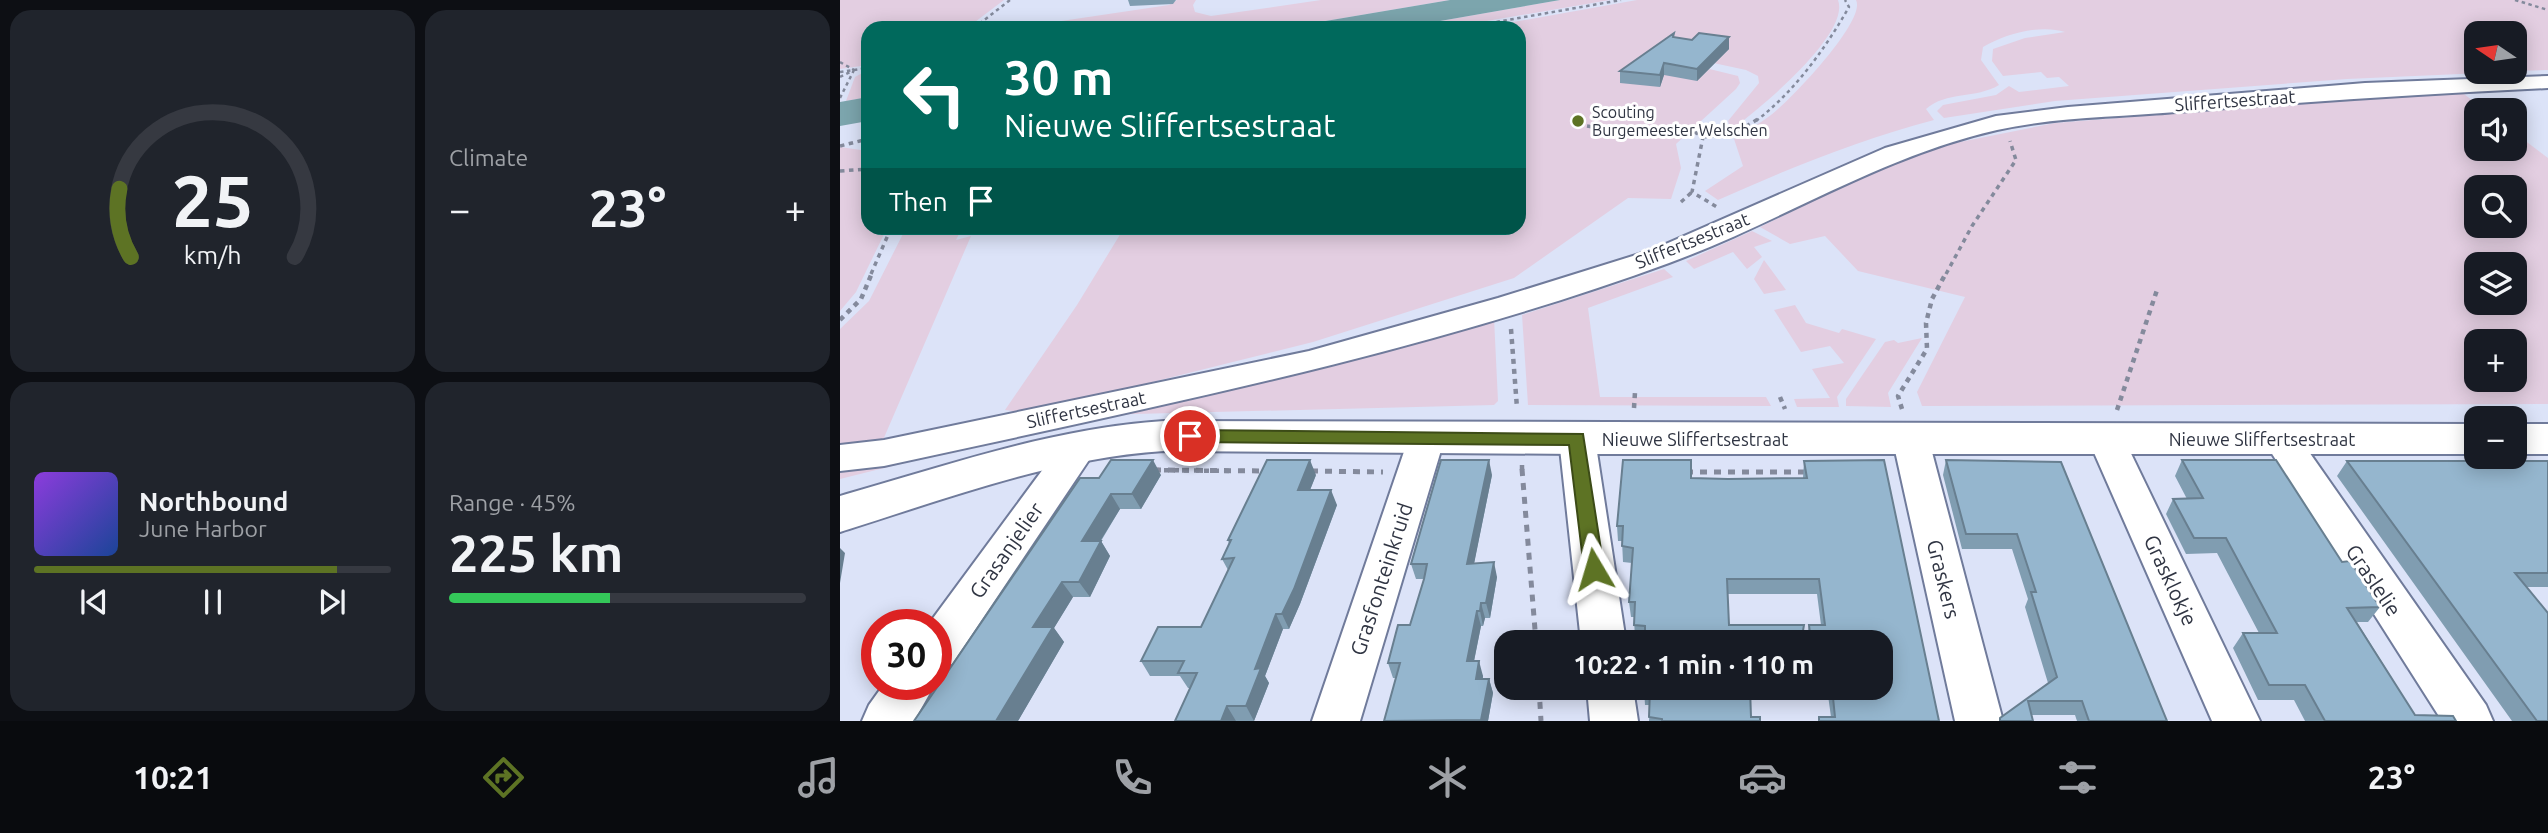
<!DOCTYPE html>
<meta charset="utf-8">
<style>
:root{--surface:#171b24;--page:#20242c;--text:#f1f3f6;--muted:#9ea1a6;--line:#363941;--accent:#5d7324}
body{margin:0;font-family:Ubuntu,sans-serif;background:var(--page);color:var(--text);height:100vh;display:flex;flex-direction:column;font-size:26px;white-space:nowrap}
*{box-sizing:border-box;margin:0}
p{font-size:23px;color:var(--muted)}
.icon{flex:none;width:38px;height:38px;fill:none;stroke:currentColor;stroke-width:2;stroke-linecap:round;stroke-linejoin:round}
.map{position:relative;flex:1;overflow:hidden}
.panel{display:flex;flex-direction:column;gap:10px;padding:10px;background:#0d0f14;width:840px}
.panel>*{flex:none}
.hud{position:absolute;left:21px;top:21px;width:665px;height:214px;border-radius:21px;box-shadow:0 4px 18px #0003;background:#00695c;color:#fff;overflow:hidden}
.needle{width:46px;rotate:283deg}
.tools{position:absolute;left:1624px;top:21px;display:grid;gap:14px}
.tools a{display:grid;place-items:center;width:63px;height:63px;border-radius:14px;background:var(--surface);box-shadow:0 4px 18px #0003;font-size:35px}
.speed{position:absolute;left:21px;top:609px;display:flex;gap:14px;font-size:35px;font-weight:700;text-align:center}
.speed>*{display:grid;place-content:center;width:91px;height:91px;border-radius:50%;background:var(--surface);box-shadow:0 4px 18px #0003;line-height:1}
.speed .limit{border:10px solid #d22;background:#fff;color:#111}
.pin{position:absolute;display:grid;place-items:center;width:60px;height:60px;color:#fff;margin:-30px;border:4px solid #fff;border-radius:50%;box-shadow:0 2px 7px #0007}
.me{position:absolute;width:77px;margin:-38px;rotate:353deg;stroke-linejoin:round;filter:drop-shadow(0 0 5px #0008)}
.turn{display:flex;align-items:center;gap:24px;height:147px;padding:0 28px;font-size:32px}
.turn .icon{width:91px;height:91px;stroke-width:2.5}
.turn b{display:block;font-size:49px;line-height:60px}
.then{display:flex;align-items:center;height:66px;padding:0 28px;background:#0003;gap:14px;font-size:26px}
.big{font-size:52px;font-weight:700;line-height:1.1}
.panel .widget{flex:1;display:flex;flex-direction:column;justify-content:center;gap:10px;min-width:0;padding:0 24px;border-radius:21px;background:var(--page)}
.panel .dial{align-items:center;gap:0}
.dial svg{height:182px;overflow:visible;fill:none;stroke:var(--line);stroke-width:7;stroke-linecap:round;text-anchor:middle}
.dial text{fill:var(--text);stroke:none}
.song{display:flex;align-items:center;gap:21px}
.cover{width:84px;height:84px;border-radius:10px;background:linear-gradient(135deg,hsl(270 70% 55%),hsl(220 70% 35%))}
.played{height:7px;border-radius:4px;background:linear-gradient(90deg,var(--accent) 85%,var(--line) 85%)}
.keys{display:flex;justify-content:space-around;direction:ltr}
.heat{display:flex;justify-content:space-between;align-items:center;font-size:38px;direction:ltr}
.charge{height:10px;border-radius:5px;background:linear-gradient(90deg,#34c759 45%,var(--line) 0)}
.panel .tiles{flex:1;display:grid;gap:10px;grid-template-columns:repeat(2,1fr)}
.trip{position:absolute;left:654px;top:630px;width:399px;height:70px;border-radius:21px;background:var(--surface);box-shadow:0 4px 18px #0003;font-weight:700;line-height:70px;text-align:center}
.menu{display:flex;height:112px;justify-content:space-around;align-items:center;background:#090b0e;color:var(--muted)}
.menu .icon{width:49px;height:49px}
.menu .current{color:var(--accent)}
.menu b{font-size:32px;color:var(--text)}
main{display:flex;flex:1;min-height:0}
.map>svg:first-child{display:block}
</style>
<main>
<section class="panel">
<div class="tiles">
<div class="widget dial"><svg viewBox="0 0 100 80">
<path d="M14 69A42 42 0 1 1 86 69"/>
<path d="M14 69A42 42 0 0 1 9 39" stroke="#5d7324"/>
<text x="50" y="56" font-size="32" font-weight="700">25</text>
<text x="50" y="72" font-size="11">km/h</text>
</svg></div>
<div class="widget"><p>Climate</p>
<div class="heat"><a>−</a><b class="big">23°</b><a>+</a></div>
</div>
<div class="widget">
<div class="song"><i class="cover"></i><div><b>Northbound</b><p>June Harbor</p></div></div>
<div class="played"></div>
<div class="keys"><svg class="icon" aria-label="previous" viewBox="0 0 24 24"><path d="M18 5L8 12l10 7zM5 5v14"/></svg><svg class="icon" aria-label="pause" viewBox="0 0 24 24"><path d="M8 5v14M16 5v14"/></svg><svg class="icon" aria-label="next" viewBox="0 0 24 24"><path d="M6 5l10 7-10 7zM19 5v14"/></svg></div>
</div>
<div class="widget"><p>Range · 45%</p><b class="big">225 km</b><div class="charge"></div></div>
</div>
</section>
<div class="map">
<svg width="1708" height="721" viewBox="0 0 1708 721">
<rect width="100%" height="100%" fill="#dce3f8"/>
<path fill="#e3cee1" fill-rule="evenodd" d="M0,0H164L127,28H28V65L0,69Z
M337,0H356L353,5L355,12L371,16L481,0H610L444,28H174L329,5Z
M720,0H770L606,28H560Z
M797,0H998C1011,34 917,111 891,130L888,121L919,83L918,76L906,70L841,56L837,61L898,76L900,83L896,89L836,144L841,168L831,199L788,198L674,278L473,342L188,413L165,410L237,305L284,228H679V28H640Z
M1016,0H1708V70L1675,71V33H1636V72H1665L1507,79L1215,101L1104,118L1097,111L1103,105L1156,95L1169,86L1179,92L1229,86L1219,77L1207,78L1201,72L1163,76L1152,61L1153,49L1185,38L1225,32C1200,24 1165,34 1143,47L1141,60L1159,85C1136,99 1106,91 1086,109L1094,120C1019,140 949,168 878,200L865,191L903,166L894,139C906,131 919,124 931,115C950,101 1027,20 1016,0Z
M28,70V97L6,101L15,77Z
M1620,91L1645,110H1636V149H1675V133L1708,158V404L1082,406L1077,392L1125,297L1018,271L985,236L950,244L920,227L1020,178L1065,159L1110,144L1215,123ZM1636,187H1675V226H1636ZM1636,264H1675V303H1636ZM1636,341H1675V380H1636Z
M0,147L28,151V228H47L16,292L0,311Z
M66,228H122L116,240L131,236L43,440L0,445V329L29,301Z
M912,231L932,241L914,247L922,257L907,269L893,252L854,269L846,261Z
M924,260L946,290L924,294L914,279Z
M824,269L833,277L748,308L760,397H926L931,406L688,405L682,315Z
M955,305L966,323L999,333L1002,329L1036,339L997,397L999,407H957L954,399L990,398L972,369L1004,363L990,346L961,352L934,310Z
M654,318L658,401L654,405L256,415L0,479V466L469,371Z
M1082,338L1048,393L1051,407L1006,406V399L1045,342L1054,340L1058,343Z"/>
<path fill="#7ca5ad" d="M610,0H720L560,28H444Z
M28,97V121L0,126V102Z"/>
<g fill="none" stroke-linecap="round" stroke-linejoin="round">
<g stroke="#707b9b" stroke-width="4">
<path id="street" d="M1708,76V88C1584,94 1461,102 1337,112C1278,117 1215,117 1157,130C1039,157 941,222 829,263C575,356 308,408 44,466L0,471V445L44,440L469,351L658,298L812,250L1045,148L1156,116L1228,107L1525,83Z
M587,424L600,428L605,437L520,721H472L569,437L574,428Z
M1070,424L1083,428L1088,437L1163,721H1115L1052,437L1057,428Z
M1440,425L1453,429L1646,705L1653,721H1602L1422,438L1427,429Z
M737,426L750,430L755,439L786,642H741L719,439L724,430Z
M1266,426L1279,430L1284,439L1420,721H1372L1248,439L1253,430Z
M236,438L249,442L255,451L249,460L112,664L96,670V625H88L223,442Z
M44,684H95L74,721H22L29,705Z
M747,688H793L798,721H750Z"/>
</g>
<g stroke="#707b9b" stroke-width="4">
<path id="secondary" d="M324,421L1636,424V454H737L324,451C213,458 105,499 0,532V496C106,466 213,428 324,421Z
M1675,424H1708V454H1675Z"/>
</g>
<path stroke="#848a9c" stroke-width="2.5" stroke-dasharray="3.5 3.5" stroke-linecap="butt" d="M1675,0L1708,10
M134,28L170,0
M622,28L781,0
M0,62L14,70
M0,72L28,68
M0,77L10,72
M0,98L14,70
M916,121C955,91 985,49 1009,7L1005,0"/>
<path stroke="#848a9c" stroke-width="3.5" stroke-dasharray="4.5 4.5" stroke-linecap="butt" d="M747,126L786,133L853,131L863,137L852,192L877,207
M863,137L895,133L918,119
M0,146L28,139
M0,171L28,169
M841,202L852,192
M31,274L51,228
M1106,274L1132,226L1176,160L1170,141"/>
<path stroke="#848a9c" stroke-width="4.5" stroke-dasharray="5 5" stroke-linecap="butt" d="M0,320L21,299L32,273
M671,329L677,408
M940,397L945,409
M794,408L795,392
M1062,409L1058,396L1087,349L1086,323L1092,299L1106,273
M1277,410L1317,290
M1645,417L1665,418
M682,465V471
M314,470L393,471"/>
<path stroke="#848a9c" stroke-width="5" stroke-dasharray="7 7" stroke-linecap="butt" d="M682,469L696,642
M314,470L427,471
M471,471L543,472
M846,472H966
M699,688L701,721"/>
<use href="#street" fill="#fff" fill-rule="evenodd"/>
<use href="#secondary" fill="#fff" fill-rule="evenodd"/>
</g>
<path fill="#809db1" d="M288,0H336L333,4L290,6Z
M834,37L852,40L889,37V49L857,81L824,75L820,87L780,83V71Z
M1106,460L1221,462L1327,721H1237L1235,715H1191L1193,721H1159L1160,718L1208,683L1185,607L1188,599L1172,549H1122L1103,475Z
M1342,460L1502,562L1540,607L1528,622H1517L1575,715L1616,721H1465L1454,700H1418L1393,648L1403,633H1419L1377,553L1346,554L1326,514L1333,499H1347L1335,476Z
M964,461L1099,721H978L979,717H991L987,688H1041V642H967L969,625H981L977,594H888L805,641L795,640L794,617H791L789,602L792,563L783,562L782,541H778L777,526L851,478H963Z
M1507,461H1708V587H1687L1708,721H1672L1497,476Z
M321,475L301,509H280L261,541L270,556L250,597H233L214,628L224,642L178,721H74L259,478Z
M476,475L470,490L497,505L460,604L449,629H443L425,676L429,683L414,721H335L350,688H348L340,676H310L301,661L361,627L388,570L382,559L389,544L388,540Z
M652,475L634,563L657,577L650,618H645L643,626H641L634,661L643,676V679H649L653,693L648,721H544L556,678H553L548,663L570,625L584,579H576L571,564Z
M804,688L910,697L911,717L920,721H809L810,705H805Z"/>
<path fill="#687f90" d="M889,37V49L857,81V69Z
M824,63V75L820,87V75Z
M313,460L321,475L301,509L292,494Z
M470,460L476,475L464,505L458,490Z
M649,460L652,475L631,579L627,564Z
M491,490L497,505L460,604L449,629L442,614Z
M271,494L280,509L251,556L242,541Z
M261,541L270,556L250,597L239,582Z
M0,548L5,553L0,583Z
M654,562L657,577L650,618L646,603Z
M222,582L233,597L214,628L224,642L178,721H156L193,627Z
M641,603L645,618L643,626L640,611Z
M637,611L641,626L631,676L627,661Z
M436,614L443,629L425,676L429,683L414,721L406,706L415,669Z
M639,661L643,676L640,694L636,679Z
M649,679L653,693L648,721H641Z
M387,706L396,721H381Z"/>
<path fill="#95b6ce" stroke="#687f90" stroke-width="2" d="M834,33L833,37L852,40L859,33L889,37L857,69L824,63L820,75L780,71Z
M271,460H313L292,494H271L242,541H261L239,582H222L193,627H213L156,721H74L240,478H259Z
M427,460H470L458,490H491L454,589L442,614H436L415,669L421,668L406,706H387L381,721H335L357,673H338L344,661H301L318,627H361L394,558L382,559L391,540H388Z
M601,460H649L627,564L654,562L646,603H641L640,611H637L627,661H639L636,679H649L641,720L544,721L560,663H548L558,625H570L584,579L587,564H571Z
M783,460H851V478L888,479L967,478L964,461L1044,460L1099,721H979V717H995L992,688H1041V642H971L969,625H985L979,579H887L889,625H964L961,642H805V626L794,625L795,602H789L793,548L782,546L783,526H777Z
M1106,460L1221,462L1327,721H1249L1242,701H1188L1193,721H1160V718L1217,677L1191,592H1196L1177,534H1126Z
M1342,460H1436L1502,562L1510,561L1540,607L1507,608L1575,715L1613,716L1616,721H1485L1465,685H1429L1403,633H1437L1386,538H1354L1333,499L1363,498Z
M1507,461H1708V573H1675L1708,613V721H1697Z
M804,688H910L911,717H920V721H822V719L809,717L810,690L804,691Z"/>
<path fill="#5d7324" stroke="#3c4b17" stroke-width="2" d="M350,430L743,434L764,569L761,575L754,577L747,575L744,569L729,445L350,442L341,436Z"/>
<circle fill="#5d7324" stroke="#fff" stroke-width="2.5" cx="738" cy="121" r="7"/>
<g text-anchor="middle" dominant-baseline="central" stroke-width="6" stroke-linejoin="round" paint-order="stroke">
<g font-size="16" fill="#303543" stroke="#fff" text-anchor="start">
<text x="752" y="112">Scouting<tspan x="752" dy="18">Burgemeester Welschen</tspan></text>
</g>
<g font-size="18" fill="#303543" stroke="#fff">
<text transform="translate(1395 100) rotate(-4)">Sliffertsestraat</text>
<text transform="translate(852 240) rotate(-22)">Sliffertsestraat</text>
<text transform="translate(246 409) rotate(-12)">Sliffertsestraat</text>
<text x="855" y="439">Nieuwe Sliffertsestraat</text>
<text x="1422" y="439">Nieuwe Sliffertsestraat</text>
</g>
<g font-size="21" fill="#303543" stroke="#fff">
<text transform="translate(166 550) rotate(-55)">Grasanjelier</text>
<text transform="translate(541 579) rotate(-72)">Grasfonteinkruid</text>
<text transform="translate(1104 579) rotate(76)">Graskers</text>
<text transform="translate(1331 580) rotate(65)">Grasklokje</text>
<text transform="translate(1534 580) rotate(56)">Graslelie</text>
</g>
</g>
</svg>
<div class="tools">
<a><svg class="needle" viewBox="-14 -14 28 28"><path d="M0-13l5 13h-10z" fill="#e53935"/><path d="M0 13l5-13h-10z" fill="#9ea1a6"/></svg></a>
<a><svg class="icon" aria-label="sound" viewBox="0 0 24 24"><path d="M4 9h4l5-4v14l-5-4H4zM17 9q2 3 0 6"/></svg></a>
<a><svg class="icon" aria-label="search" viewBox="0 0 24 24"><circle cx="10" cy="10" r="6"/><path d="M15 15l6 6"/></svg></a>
<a><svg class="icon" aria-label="layers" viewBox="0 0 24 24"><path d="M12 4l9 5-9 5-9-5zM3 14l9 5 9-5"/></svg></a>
<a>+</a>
<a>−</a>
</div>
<div class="speed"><div class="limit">30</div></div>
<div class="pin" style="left:350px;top:436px;background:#d93025"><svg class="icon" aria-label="arrive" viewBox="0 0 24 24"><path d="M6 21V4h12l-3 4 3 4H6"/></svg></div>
<svg class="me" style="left:754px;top:569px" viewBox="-20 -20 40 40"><path d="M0-17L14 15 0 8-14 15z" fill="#5d7324" stroke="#fff" stroke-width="4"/></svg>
<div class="trip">10:22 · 1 min · 110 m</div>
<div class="hud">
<div class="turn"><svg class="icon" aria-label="left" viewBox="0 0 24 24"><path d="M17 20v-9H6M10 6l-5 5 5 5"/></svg><div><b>30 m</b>Nieuwe Sliffertsestraat</div></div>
<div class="then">Then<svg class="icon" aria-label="arrive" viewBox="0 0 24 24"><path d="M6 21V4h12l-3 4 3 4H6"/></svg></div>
</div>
</div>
</main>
<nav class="menu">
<b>10:21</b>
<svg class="icon current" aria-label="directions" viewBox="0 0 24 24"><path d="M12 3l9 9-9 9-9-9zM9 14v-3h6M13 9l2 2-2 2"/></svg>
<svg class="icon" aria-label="music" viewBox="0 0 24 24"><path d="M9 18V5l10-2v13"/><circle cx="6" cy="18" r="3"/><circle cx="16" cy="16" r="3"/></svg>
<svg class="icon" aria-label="phone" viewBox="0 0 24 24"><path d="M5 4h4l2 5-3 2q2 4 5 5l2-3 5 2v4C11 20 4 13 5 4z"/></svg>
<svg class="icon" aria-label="climate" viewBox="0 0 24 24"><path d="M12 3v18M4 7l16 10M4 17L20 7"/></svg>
<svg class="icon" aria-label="car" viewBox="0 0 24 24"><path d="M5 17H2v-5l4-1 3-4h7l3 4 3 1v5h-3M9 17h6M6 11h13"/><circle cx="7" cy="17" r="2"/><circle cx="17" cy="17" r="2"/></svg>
<svg class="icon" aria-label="filters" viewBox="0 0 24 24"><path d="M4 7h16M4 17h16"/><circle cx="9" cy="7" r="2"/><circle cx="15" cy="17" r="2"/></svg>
<b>23°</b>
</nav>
